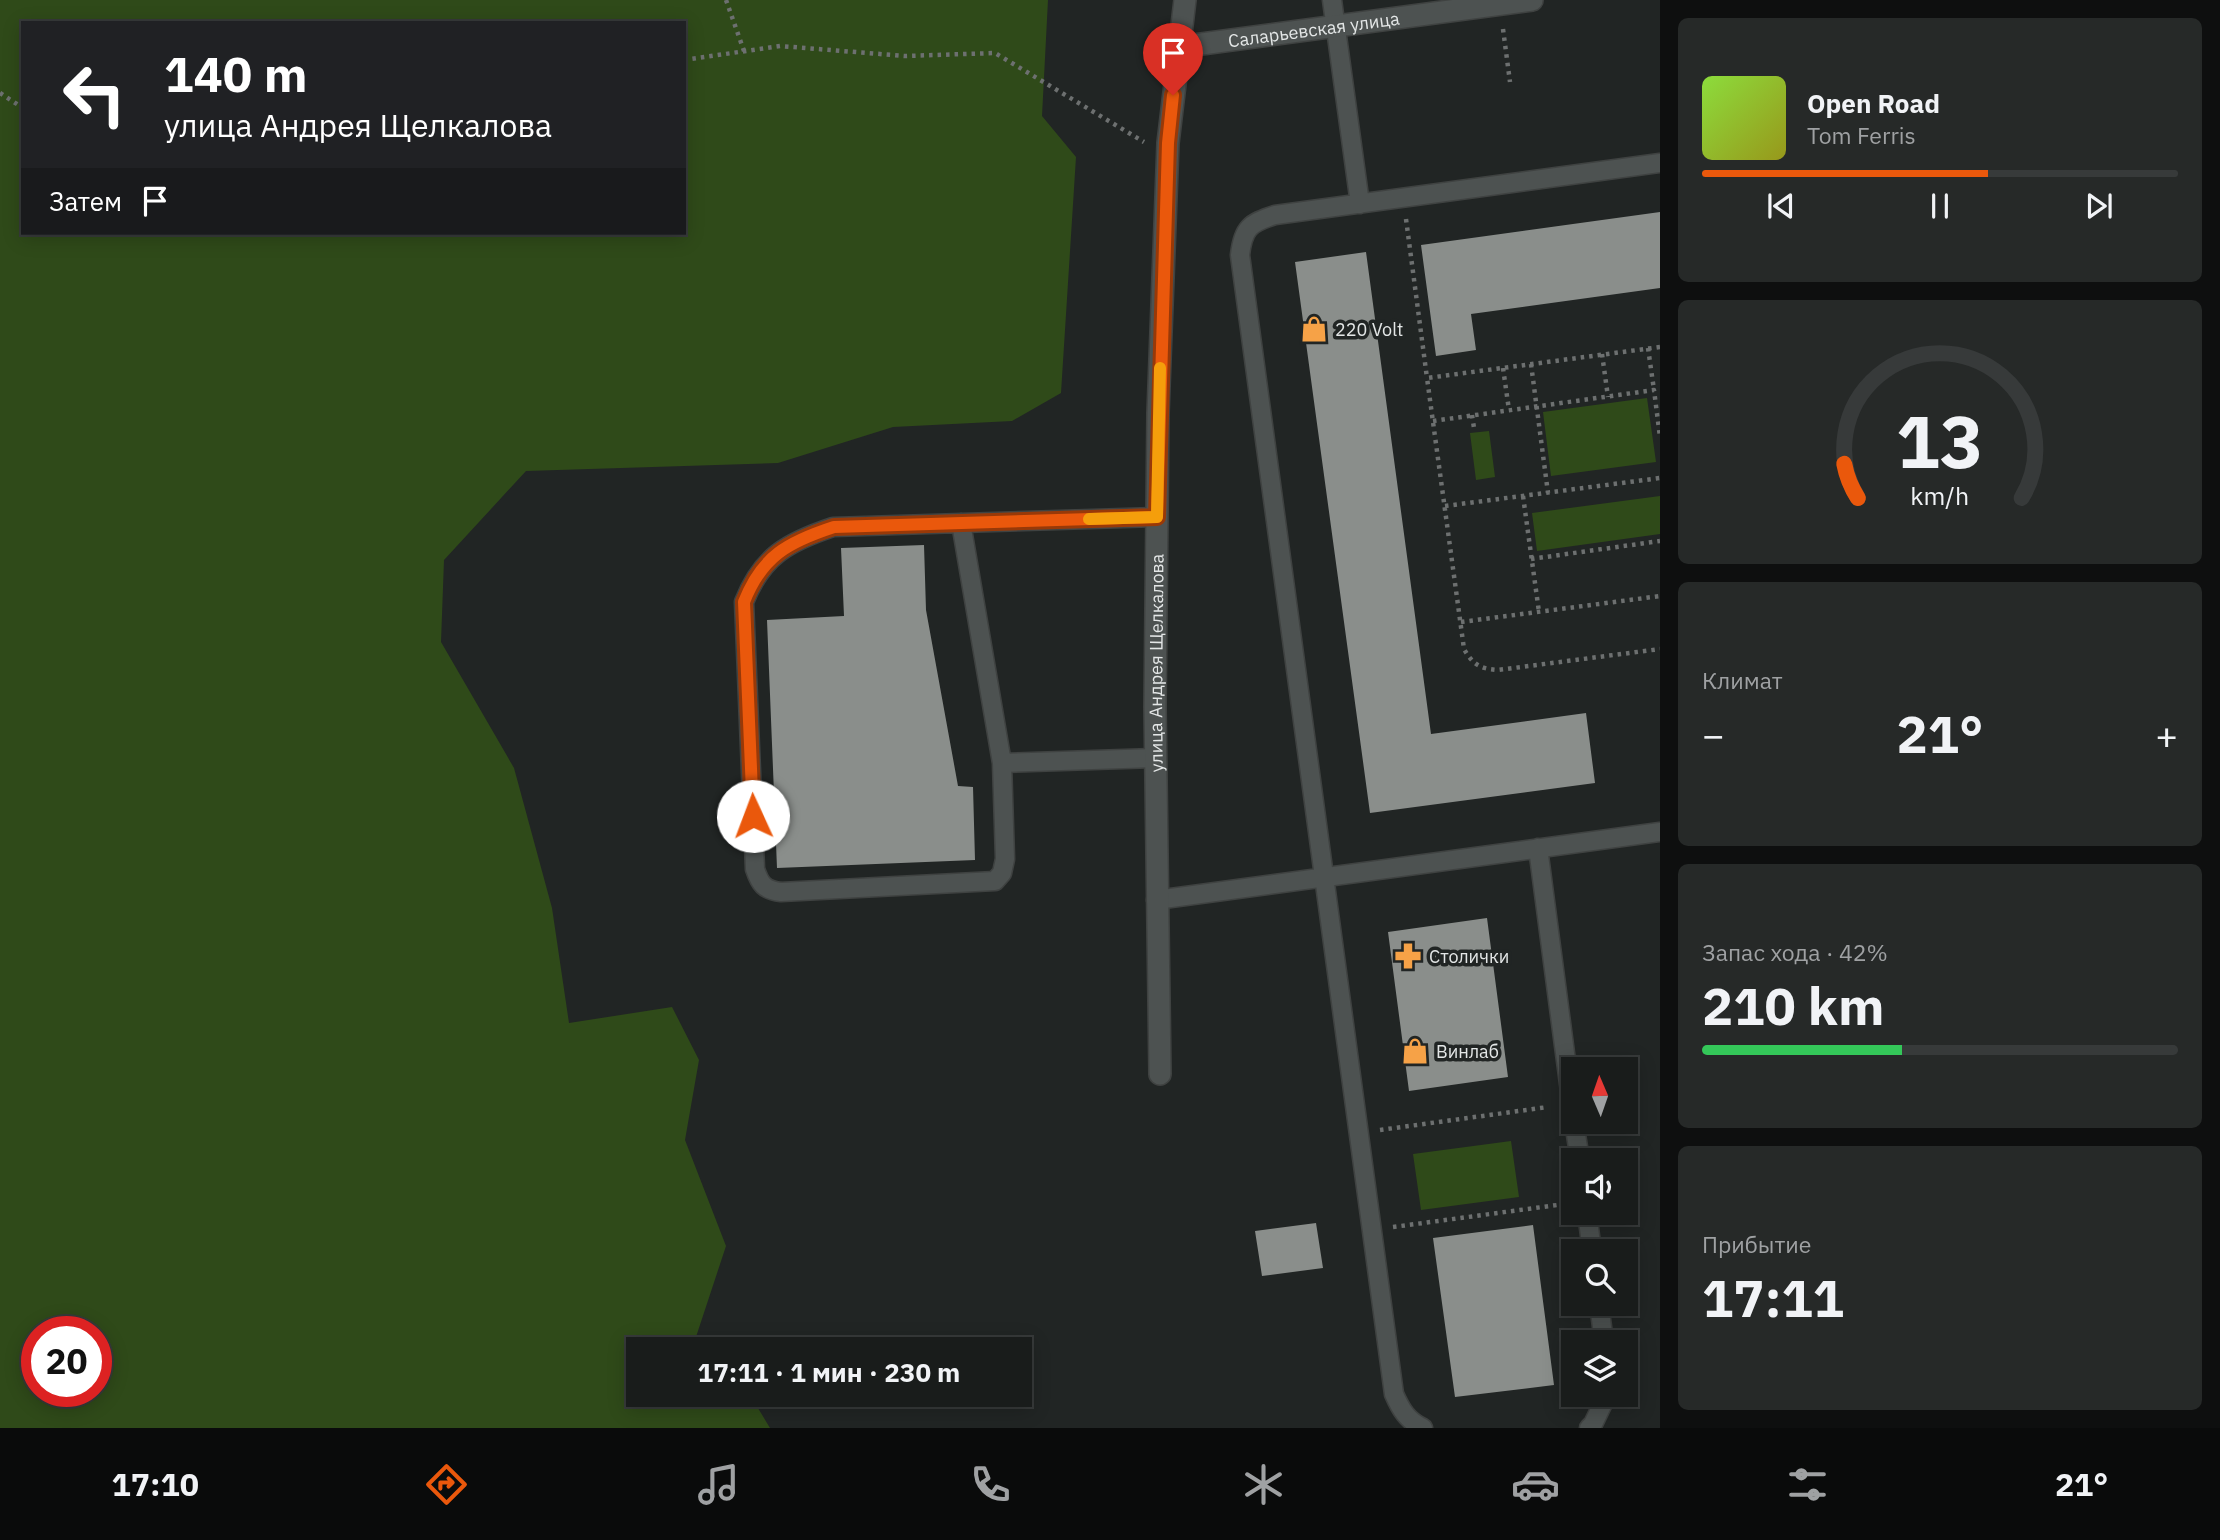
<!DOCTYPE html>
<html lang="ru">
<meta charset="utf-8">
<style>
:root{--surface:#191c1b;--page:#262928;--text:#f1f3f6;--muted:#9fa1a3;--line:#373a3a;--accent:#ea580c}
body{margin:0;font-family:"IBM Plex Sans",sans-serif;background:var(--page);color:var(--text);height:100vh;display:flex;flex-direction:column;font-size:26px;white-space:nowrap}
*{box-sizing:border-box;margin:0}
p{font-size:23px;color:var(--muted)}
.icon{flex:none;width:38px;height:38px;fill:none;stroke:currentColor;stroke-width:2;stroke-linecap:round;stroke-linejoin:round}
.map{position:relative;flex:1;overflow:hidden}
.details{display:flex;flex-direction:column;gap:18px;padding:18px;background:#0e0f0f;width:560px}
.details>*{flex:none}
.banner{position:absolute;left:21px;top:21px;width:665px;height:214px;border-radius:0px;box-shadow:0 4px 18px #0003,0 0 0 2px var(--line);background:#202124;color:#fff;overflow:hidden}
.needle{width:46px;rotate:358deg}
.tools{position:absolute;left:1561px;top:1057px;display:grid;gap:14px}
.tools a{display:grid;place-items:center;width:77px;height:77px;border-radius:0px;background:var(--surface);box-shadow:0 4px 18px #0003,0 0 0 2px var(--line);font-size:35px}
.speed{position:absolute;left:21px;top:1316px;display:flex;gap:14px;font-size:35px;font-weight:700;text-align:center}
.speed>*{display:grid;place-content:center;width:91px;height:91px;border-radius:50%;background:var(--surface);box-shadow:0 4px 18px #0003,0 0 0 2px var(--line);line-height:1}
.speed .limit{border:10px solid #d22;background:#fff;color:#111}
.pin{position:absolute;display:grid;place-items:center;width:60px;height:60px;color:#fff;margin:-72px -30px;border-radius:50% 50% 50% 0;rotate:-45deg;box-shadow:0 0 7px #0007}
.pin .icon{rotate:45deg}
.me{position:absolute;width:77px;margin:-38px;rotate:358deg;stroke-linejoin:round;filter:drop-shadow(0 0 5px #0008)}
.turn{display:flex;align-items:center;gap:24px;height:147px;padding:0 28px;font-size:32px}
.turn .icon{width:91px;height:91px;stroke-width:2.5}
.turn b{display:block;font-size:49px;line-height:60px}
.then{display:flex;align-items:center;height:66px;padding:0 28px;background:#0003;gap:14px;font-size:26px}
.big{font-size:52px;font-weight:800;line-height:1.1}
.details .card{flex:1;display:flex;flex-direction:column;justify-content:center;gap:10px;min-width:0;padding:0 24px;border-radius:10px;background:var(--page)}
.details .dial{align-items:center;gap:0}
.dial svg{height:182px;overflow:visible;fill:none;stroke:var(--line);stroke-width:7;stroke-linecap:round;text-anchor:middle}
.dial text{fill:var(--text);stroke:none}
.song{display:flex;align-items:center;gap:21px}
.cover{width:84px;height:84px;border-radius:10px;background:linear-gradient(135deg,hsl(90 70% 55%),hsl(60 70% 35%))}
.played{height:7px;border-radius:4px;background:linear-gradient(90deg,var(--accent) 60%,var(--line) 60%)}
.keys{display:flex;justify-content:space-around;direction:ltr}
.heat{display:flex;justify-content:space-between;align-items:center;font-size:38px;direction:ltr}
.charge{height:10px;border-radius:5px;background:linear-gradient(90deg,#34c759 42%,var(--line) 0)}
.trip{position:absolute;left:626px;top:1337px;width:406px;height:70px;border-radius:0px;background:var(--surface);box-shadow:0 4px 18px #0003,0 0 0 2px var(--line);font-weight:800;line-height:70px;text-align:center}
.dock{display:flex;height:112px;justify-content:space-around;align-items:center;background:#0a0b0b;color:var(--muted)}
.dock .icon{width:49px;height:49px}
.dock .selected{color:var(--accent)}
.dock b{font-size:32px;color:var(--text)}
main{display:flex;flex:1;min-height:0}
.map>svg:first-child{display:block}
</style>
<main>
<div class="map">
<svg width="1660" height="1428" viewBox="0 0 1660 1428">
<rect width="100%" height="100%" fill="#212524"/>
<path fill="#2f4a19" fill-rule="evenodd" d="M0,0H1048L1042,116L1076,157L1061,393L1012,421L893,427L778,463L526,471L444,560L441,642L514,768L552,908L569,1023L672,1007L699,1060L685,1140L726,1246L696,1337L711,1349H639V1395H750L770,1428H0ZM23,23H684V233H23ZM37,1332H96V1391H37Z
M1647,398L1656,462L1551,476L1543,412Z
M1489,431L1495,477L1476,480L1470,433Z
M1660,496V534L1537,551L1532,513Z
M1511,1141L1519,1197L1421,1210L1413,1154Z"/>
<path fill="#8a8e8b" d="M1660,212V288L1471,314L1476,350L1436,356L1421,245Z
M1366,252L1431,734L1586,713L1595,783L1370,813L1295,262Z
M924,545L926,610L958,786L973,787L975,860L777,868L767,620L844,616L841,548Z
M1487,918L1508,1077L1409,1091L1388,932Z
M1316,1223L1323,1268L1262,1276L1255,1231Z
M1533,1225L1554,1385L1455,1397L1433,1238Z"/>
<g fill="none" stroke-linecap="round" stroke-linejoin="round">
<g stroke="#3f4241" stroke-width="21">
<path id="lane" d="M1332,0L1360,204
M961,523L1002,763
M1155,758L1002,763L1005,859L1002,873L995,881L781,892C764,890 760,884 755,869L744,602C762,556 788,542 833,527L1157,517
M1538,848L1573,1114
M1156,900L1660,832
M1574,1122L1580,1160
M1587,1213L1592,1251
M1599,1304L1604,1342
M1423,1428C1407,1420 1401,1410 1394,1394L1240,255C1243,228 1250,223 1275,215L1660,163
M1589,1428L1593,1424L1607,1395"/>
</g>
<g stroke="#3f4241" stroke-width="24">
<g id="street">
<path id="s1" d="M1179,47L1532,0"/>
<path id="s2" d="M1160,1074L1155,707L1158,413L1168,143L1185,0"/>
</g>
</g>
<path stroke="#6d7070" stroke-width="4.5" stroke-dasharray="3.5 5" stroke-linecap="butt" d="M726,0L744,51
M1503,29L1510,82
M684,60L780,46L905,56L995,53L1144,142
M0,93L23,108
M1406,219L1427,378
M1660,347L1427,378L1464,649C1473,665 1481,669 1498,670L1660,649
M1648,348L1654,390
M1602,354L1608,397
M1531,364L1548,493
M1503,368L1509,410
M1472,415L1474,428
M1433,421L1654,390L1660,437
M1523,496L1539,612
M1445,506L1660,478
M1531,559L1660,541
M1461,622L1660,596
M1380,1130L1548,1107
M1393,1227L1565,1204"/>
<use href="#lane" stroke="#4d5251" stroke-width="18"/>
<use href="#street" stroke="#4d5251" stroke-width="21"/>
</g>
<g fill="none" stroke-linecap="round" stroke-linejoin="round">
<g stroke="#983908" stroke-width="18">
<path id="route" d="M753,816L744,602C762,556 788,542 834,527L1157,517L1168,143L1173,95"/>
</g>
<use href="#route" stroke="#ea580c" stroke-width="12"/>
<path stroke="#f59e0b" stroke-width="12" d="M1089,519L1157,517L1160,368"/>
</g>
<defs>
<g id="shop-bare" transform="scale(2.1)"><path d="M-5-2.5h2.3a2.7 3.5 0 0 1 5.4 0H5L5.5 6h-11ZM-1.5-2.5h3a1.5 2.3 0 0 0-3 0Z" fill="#f6a247" stroke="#212524" stroke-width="2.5" paint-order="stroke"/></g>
<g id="pharmacy-bare" transform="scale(2.1)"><path d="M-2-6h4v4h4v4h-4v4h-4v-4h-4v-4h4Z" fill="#f6a247" stroke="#212524" stroke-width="2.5" paint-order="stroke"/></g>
</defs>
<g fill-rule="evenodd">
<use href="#shop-bare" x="1314" y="329"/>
<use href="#pharmacy-bare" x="1408" y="956"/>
<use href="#shop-bare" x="1415" y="1051"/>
</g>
<g text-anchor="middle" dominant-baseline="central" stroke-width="7" stroke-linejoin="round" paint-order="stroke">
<g font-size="18" fill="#e4e7e7" stroke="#212524">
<text stroke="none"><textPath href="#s1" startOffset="136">Саларьевская улица</textPath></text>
<text stroke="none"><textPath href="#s2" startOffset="411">улица Андрея Щелкалова</textPath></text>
</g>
<g font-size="18" fill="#e4e7e7" stroke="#212524" text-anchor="start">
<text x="1335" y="329">220 Volt</text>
<text x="1429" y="956">Столички</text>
<text x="1436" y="1051">Винлаб</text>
</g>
</g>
</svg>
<div class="tools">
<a><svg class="needle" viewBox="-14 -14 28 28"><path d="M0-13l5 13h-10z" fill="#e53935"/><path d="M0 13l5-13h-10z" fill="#9fa1a3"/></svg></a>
<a><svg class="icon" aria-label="sound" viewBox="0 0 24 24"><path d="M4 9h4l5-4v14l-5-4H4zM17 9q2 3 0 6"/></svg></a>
<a><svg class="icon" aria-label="search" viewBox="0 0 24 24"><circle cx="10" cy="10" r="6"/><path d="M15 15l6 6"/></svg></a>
<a><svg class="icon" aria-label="layers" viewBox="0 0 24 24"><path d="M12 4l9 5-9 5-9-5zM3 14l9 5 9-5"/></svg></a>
</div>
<div class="speed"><div class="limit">20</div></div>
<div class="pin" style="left:1173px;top:95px;background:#d93025"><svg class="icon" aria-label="arrive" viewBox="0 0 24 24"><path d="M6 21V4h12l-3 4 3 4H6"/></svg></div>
<svg class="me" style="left:753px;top:816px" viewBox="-20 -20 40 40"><circle r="19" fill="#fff"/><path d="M0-13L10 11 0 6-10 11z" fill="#ea580c"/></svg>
<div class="trip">17:11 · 1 мин · 230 m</div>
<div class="banner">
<div class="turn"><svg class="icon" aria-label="left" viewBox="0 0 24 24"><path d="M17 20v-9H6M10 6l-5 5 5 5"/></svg><div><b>140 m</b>улица Андрея Щелкалова</div></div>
<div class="then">Затем<svg class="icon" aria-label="arrive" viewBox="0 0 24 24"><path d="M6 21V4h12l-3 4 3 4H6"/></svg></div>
</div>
</div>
<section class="details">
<div class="card">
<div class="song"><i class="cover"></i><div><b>Open Road</b><p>Tom Ferris</p></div></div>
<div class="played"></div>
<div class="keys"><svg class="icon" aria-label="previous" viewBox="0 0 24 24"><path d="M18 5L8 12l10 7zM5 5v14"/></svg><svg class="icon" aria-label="pause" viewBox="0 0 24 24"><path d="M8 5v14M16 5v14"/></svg><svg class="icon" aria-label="next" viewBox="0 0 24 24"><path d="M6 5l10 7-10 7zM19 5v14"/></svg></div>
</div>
<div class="card dial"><svg viewBox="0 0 100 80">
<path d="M14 69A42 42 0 1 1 86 69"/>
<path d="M14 69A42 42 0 0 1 8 54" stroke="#ea580c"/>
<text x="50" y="56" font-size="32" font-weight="700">13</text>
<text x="50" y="72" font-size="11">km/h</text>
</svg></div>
<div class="card"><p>Климат</p>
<div class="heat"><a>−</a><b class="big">21°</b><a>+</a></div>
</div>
<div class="card"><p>Запас хода · 42%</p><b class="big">210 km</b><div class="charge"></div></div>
<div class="card"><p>Прибытие</p><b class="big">17:11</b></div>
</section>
</main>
<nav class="dock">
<b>17:10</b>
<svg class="icon selected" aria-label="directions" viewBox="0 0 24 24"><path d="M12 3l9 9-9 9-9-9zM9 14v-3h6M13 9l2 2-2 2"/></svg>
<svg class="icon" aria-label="music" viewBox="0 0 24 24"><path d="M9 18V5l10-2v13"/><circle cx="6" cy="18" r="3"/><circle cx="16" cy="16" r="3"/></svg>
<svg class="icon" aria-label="phone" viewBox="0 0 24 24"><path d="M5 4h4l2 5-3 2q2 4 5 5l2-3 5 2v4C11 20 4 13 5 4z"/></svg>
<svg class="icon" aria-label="climate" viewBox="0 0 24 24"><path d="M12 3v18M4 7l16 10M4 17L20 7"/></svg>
<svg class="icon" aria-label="car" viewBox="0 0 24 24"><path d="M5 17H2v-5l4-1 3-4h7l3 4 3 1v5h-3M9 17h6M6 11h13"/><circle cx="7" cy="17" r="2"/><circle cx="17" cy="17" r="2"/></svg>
<svg class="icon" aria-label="filters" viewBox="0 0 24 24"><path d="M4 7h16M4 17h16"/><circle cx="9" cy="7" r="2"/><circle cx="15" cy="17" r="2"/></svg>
<b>21°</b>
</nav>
